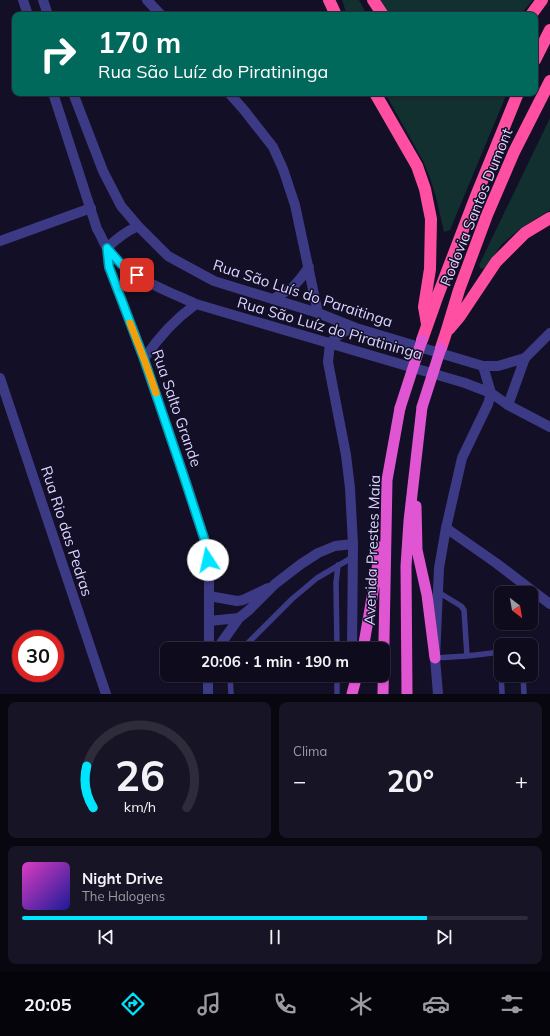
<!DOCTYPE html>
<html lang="pt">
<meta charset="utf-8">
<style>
:root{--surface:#0e0b1c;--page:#171425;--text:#f1f3f6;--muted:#9b9ba3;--line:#2e2b3b;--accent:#00e5ff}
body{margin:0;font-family:Mulish,sans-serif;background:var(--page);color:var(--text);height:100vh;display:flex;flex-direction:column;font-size:15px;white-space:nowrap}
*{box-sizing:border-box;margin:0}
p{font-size:13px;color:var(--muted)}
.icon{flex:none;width:22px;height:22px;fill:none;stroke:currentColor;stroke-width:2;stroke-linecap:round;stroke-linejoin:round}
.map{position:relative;height:694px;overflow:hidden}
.details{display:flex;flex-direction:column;gap:8px;padding:8px;background:#08060f;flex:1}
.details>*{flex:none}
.banner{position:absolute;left:12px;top:12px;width:526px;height:84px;border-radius:8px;box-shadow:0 1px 3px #0004,0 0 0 1px var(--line);background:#00695c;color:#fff;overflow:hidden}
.needle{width:26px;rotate:149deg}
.controls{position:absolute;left:494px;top:586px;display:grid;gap:8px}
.controls a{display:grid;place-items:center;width:44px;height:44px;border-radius:8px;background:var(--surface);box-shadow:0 1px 3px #0004,0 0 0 1px var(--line);font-size:20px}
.speed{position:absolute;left:12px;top:630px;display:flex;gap:8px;font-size:20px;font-weight:700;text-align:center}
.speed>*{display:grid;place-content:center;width:52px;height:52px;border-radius:50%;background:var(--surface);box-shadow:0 1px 3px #0004,0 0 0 1px var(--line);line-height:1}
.speed .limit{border:6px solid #d22;background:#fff;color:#111}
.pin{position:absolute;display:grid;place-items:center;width:34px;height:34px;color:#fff;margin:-17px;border-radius:8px;box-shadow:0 2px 6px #0006}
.me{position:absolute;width:44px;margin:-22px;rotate:350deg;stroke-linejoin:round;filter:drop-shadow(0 0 3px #0008)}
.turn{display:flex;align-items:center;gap:14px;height:84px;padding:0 20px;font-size:18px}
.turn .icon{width:52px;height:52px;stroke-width:2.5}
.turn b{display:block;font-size:28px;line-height:34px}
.big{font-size:30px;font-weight:700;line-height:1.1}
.details .widget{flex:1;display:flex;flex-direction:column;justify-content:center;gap:6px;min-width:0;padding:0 14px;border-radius:8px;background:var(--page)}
.details .dial{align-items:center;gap:0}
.dial svg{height:104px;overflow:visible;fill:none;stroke:var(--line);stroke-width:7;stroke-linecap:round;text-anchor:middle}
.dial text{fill:var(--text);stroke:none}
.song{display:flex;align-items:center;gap:12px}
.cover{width:48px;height:48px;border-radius:6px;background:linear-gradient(135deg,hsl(310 70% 55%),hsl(240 70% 35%))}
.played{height:4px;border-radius:2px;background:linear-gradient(90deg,var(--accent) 80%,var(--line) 80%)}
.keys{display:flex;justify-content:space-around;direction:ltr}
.heat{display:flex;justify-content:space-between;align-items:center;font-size:22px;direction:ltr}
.details .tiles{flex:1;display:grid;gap:8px;grid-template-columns:1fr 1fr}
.widget:last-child{grid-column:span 2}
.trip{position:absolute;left:160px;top:642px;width:230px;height:40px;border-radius:8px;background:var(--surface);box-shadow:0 1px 3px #0004,0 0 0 1px var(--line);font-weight:700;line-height:40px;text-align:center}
.tab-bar{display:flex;height:64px;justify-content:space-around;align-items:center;background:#06040b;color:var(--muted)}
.tab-bar .icon{width:28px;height:28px}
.tab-bar .selected{color:var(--accent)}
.tab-bar b{font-size:18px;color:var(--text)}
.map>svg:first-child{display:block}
</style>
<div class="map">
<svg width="550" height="694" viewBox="0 0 550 694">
<rect width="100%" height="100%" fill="#130f26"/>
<path fill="#12302f" d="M342,0H359L367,15H347Z
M377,0H533L520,15H387Z
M385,93H507L450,230L444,232L436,197L430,178L423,161Z
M550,118V210L521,228L502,244L485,268L481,269L479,265Z"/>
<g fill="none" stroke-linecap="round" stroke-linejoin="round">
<path stroke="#3d3a85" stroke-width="5.5" d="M438,592L461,606L464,610L467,656
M242,649L292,599L317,578L353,557
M337,649L336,583L338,565
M500,652L502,694
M435,658L467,656L501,652
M230,675L231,694
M523,675L524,694
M337,694V675"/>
<path stroke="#3d3a85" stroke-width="10" d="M147,0L161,15
M229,93L244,110L273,147L283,169L295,205L318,313
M0,241L91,208
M107,248L109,267L144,359L188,488L204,538L209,572V649
M273,299L292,288L300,279L309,267
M525,358L550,333
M0,378L106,694
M508,405L550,427
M446,528L496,563L550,604
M209,596L237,601L243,600L268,588
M209,621L239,618L249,610L275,584L301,564L318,553L335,546L353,544
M217,649L239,618
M208,694V675"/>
<path stroke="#3d3a85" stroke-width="10" d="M23,0L28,15
M43,0L48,15
M53,93L97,229C101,235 103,242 107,248C127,277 165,290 196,304L465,383L491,393L508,405L525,358
M73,93L103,171L121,206L138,226L168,256L214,281L318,313L356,328L483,366H498L525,358
M107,248C117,238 125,232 138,226
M144,359C159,336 174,320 196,304
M483,366L491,393
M352,649L353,544L350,488L346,455L328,362L330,343C339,334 343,331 356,328
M438,694L435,658L439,568L446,528L462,458L488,404L491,393"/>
<path stroke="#e055d1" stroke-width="11" d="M416,506L417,550L427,595L435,658
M363,649L378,563L379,547
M352,694L357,675
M383,694L387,480L400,408
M407,694L406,566L409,521L422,407"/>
<path stroke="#ff4fa3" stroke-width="12" d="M329,0L336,15
M373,0L383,15
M531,15L542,0
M535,60L550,30
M375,93L417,166L425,189L431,219L430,269L424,307L427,324
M449,329L460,316L496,262L525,233L550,218
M422,340L438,295L476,196L518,93
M441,348L446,333L459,290L487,215L514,152L550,81"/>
<path stroke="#e055d1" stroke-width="11" d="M422,407L441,348
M400,408L422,340"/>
</g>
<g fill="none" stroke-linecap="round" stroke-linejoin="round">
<g stroke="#0095a6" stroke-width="10">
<path id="route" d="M137,275L121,264L107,248L109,267L144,359L183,474L204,538L208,560"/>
</g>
<use href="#route" stroke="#00e5ff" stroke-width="7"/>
<path stroke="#f59e0b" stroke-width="7" d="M130,323L144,359L156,393"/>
</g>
<g text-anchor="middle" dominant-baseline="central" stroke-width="3" stroke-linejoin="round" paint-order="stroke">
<g font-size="15" fill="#d9d4ff" stroke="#130f26">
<text transform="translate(476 207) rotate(-68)">Rodovia Santos Dumont</text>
<text transform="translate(303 293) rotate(18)">Rua São Luís do Paraitinga</text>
<text transform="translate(330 328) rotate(16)">Rua São Luíz do Piratininga</text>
<text transform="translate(177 408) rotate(71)">Rua Salto Grande</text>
<text transform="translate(67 531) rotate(72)">Rua Rio das Pedras</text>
<text transform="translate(372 550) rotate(-88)">Avenida Prestes Maia</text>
</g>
</g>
</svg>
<div class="controls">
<a><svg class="needle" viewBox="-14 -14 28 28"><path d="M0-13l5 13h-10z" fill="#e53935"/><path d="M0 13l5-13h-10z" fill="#9b9ba3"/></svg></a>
<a><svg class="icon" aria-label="search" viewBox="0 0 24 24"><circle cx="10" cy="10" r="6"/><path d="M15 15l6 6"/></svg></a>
</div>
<div class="speed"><div class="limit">30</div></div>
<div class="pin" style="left:137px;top:275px;background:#d93025"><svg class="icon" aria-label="arrive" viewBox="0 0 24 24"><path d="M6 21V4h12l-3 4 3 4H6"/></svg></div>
<svg class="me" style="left:208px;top:560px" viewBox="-20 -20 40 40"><circle r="19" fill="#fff"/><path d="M0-13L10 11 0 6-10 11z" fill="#00e5ff"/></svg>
<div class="trip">20:06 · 1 min · 190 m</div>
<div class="banner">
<div class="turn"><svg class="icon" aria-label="right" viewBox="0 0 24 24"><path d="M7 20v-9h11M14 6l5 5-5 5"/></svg><div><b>170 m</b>Rua São Luíz do Piratininga</div></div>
</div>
</div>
<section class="details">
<div class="tiles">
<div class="widget dial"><svg viewBox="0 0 100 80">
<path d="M14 69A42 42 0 1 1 86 69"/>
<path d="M14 69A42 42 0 0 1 9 37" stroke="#00e5ff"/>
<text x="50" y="56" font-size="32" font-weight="700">26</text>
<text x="50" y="72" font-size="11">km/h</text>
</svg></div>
<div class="widget"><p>Clima</p>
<div class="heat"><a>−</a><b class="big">20°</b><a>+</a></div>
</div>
<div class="widget">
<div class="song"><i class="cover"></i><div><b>Night Drive</b><p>The Halogens</p></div></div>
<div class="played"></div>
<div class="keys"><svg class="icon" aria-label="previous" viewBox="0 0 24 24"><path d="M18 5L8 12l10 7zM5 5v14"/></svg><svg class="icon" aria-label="pause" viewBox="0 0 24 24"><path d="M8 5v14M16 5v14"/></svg><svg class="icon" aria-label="next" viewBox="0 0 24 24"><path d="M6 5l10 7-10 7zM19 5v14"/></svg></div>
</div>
</div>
</section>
<nav class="tab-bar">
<b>20:05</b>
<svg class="icon selected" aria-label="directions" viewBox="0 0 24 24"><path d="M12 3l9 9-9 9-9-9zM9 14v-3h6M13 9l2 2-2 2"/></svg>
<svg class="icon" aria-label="music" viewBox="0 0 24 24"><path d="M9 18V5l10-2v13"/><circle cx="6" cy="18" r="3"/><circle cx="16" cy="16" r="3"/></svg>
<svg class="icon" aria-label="phone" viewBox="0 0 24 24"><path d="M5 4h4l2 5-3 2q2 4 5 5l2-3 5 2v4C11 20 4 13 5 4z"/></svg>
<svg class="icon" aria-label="climate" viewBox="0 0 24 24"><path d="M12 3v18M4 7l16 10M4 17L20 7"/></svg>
<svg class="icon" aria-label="car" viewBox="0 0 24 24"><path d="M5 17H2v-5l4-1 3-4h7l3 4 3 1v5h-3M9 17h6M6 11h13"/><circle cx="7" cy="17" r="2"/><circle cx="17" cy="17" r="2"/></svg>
<svg class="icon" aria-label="filters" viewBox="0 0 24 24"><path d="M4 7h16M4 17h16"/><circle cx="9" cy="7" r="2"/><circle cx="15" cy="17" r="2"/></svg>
</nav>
